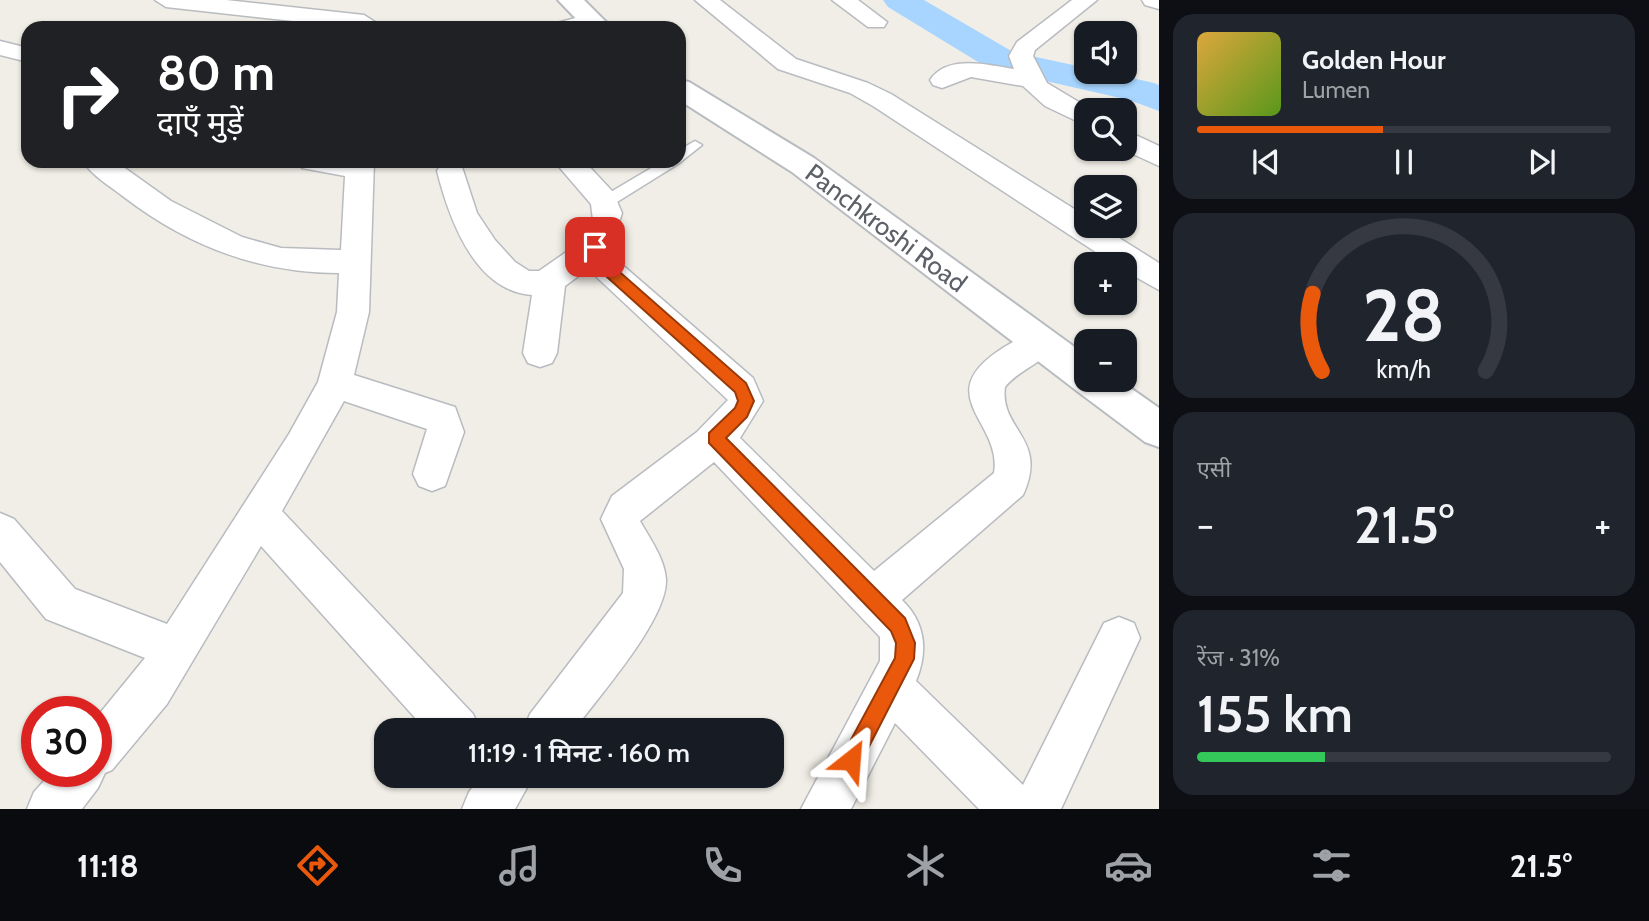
<!DOCTYPE html>
<html lang="hi">
<meta charset="utf-8">
<style>
:root{--surface:#171b24;--page:#20242c;--text:#f1f3f6;--muted:#9ea1a6;--line:#363941;--accent:#ea580c}
body{margin:0;font-family:Cabin,"Noto Sans Devanagari",sans-serif;background:var(--page);color:var(--text);height:100vh;display:flex;flex-direction:column;font-size:26px;white-space:nowrap}
*{box-sizing:border-box;margin:0}
p{font-size:23px;color:var(--muted)}
.icon{flex:none;width:38px;height:38px;fill:none;stroke:currentColor;stroke-width:2;stroke-linecap:round;stroke-linejoin:round}
.map{position:relative;flex:1;overflow:hidden}
.side{display:flex;flex-direction:column;gap:14px;padding:14px;background:#0d0f14;width:490px}
.side>*{flex:none}
.top-card{position:absolute;left:21px;top:21px;width:665px;height:147px;border-radius:21px;box-shadow:0 2px 5px #0004;background:#202124;color:#fff;overflow:hidden}
.tools{position:absolute;left:1074px;top:21px;display:grid;gap:14px}
.tools a{display:grid;place-items:center;width:63px;height:63px;border-radius:14px;background:var(--surface);box-shadow:0 2px 5px #0004;font-size:35px}
.speed{position:absolute;left:21px;top:696px;display:flex;gap:14px;font-size:35px;font-weight:700;text-align:center}
.speed>*{display:grid;place-content:center;width:91px;height:91px;border-radius:50%;background:var(--surface);box-shadow:0 2px 5px #0004;line-height:1}
.speed .limit{border:10px solid #d22;background:#fff;color:#111}
.pin{position:absolute;display:grid;place-items:center;width:60px;height:60px;color:#fff;margin:-30px;border-radius:14px;box-shadow:0 4px 10px #0006}
.me{position:absolute;width:77px;margin:-38px;rotate:28deg;stroke-linejoin:round;filter:drop-shadow(0 0 5px #0008)}
.turn{display:flex;align-items:center;gap:24px;height:147px;padding:0 21px;font-size:32px}
.turn .icon{width:91px;height:91px;stroke-width:2.5}
.turn b{display:block;font-size:49px;line-height:60px}
.big{font-size:52px;font-weight:600;line-height:1.1}
.side .widget{flex:1;display:flex;flex-direction:column;justify-content:center;gap:10px;min-width:0;padding:0 24px;border-radius:21px;background:var(--page)}
.side .dial{align-items:center;gap:0}
.dial svg{height:182px;overflow:visible;fill:none;stroke:var(--line);stroke-width:7;stroke-linecap:round;text-anchor:middle}
.dial text{fill:var(--text);stroke:none}
.song{display:flex;align-items:center;gap:21px}
.cover{width:84px;height:84px;border-radius:10px;background:linear-gradient(135deg,hsl(40 70% 55%),hsl(90 70% 35%))}
.played{height:7px;border-radius:4px;background:linear-gradient(90deg,var(--accent) 45%,var(--line) 45%)}
.keys{display:flex;justify-content:space-around;direction:ltr}
.heat{display:flex;justify-content:space-between;align-items:center;font-size:38px;direction:ltr}
.charge{height:10px;border-radius:5px;background:linear-gradient(90deg,#34c759 31%,var(--line) 0)}
.trip{position:absolute;left:374px;top:718px;width:410px;height:70px;border-radius:21px;background:var(--surface);box-shadow:0 2px 5px #0004;font-weight:600;line-height:70px;text-align:center}
.menu{display:flex;height:112px;justify-content:space-around;align-items:center;background:#090b0e;color:var(--muted)}
.menu .icon{width:49px;height:49px}
.menu .current{color:var(--accent)}
.menu b{font-size:32px;color:var(--text)}
main{display:flex;flex:1;min-height:0}
.map>svg:first-child{display:block}
</style>
<main>
<div class="map">
<svg width="1159" height="809" viewBox="0 0 1159 809">
<rect width="100%" height="100%" fill="#f0eee6"/>
<g fill="none" stroke-linecap="round" stroke-linejoin="round">
<path fill="#a7d5ff" fill-rule="evenodd" d="M883,0H924L1013,52L1087,68V72H1106L1154,83L1159,85V111L1129,100L988,68L888,7Z"/>
<g stroke="#b8bbc0" stroke-width="3">
<path id="service" d="M695,141L702,145L678,164L609,207H599V199L663,161H679V150Z"/>
</g>
<g stroke="#b8bbc0" stroke-width="3">
<path id="minor" d="M155,0H226L364,15L375,22L372,27L356,28L166,7Z
M695,0H720L796,59L868,83L891,94L1087,217V226H1100L1159,263V290L1125,271V264H1114L873,106L850,93L778,69Z
M832,0H858L887,22L884,27H868Z
M1072,0H1097L1035,50L1033,56L1047,83L1092,110H1087V126L1045,106L1023,86L971,77L942,88L933,85L930,80C947,54 988,65 1014,69L1009,56L1017,42Z
M1142,0H1159V9L1145,5Z
M590,14L598,16L601,21L598,26L553,28L557,23Z
M0,41L28,48V62L0,55Z
M1125,130L1159,146V166L1122,149H1125Z
M83,161H115L171,201L242,237L281,248L341,250L345,176L302,168L298,161H374L369,312L354,375L455,407L464,432L445,486L432,491L419,486L413,474L427,429L344,401L282,511L473,714L480,730H426L261,546L167,704L112,770L105,773L98,788L82,809H27L34,792L52,772H96V718L145,658L46,619L0,562V513L14,519L75,589L167,624L289,434L318,382L337,312L339,273C258,273 188,246 124,197C110,186 92,176 83,161Z
M554,161H584L613,192L622,213L612,245V256L753,378L763,401L740,438L874,571L994,473C1003,421 926,395 1006,346C1022,337 1033,327 1051,333L1056,343C1045,363 1019,369 1005,387C999,430 1049,438 1023,495L902,600C926,623 928,652 916,681L1023,785L1104,623L1119,617L1134,623L1140,638L1061,809H979L895,723L851,809H801L880,661V637L714,462L640,521C650,539 665,559 666,580C667,620 599,696 574,730H523L530,714L623,593L624,569L601,519L612,496L697,432L728,400L588,269L565,286L557,353L552,363L540,367L528,363L523,353L532,295C474,291 449,218 437,171L441,164L451,162L461,164L477,213L495,240L515,262L529,271H539L585,239L593,220L591,204Z
M482,775H534L515,809H462L469,792Z"/>
</g>
<g stroke="#b8bbc0" stroke-width="4">
<path id="tertiary" d="M558,0H584L612,28H585Z
M679,80L689,82L814,158L1087,356V380H1119L1159,408V447L1145,442L1077,391L792,172L679,100Z"/>
</g>
<use href="#service" fill="#fff" fill-rule="evenodd"/>
<use href="#minor" fill="#fff" fill-rule="evenodd"/>
<use href="#tertiary" fill="#fff" fill-rule="evenodd"/>
</g>
<path fill="#ea580c" stroke="#983908" stroke-width="2" d="M595,242L600,243L606,260L746,383L754,401L747,417L726,438L905,618L915,643L914,659L858,768L851,771L843,768L840,760L895,658L896,643L891,631L709,443V433L735,408L738,401L735,392L597,268L588,256V247Z"/>
<g text-anchor="middle" dominant-baseline="central" stroke-width="6" stroke-linejoin="round" paint-order="stroke">
<g font-size="26" fill="#5d6167" stroke="#fff">
<text transform="translate(886 228) rotate(37)">Panchkroshi Road</text>
</g>
</g>
</svg>
<div class="tools">
<a><svg class="icon" aria-label="sound" viewBox="0 0 24 24"><path d="M4 9h4l5-4v14l-5-4H4zM17 9q2 3 0 6"/></svg></a>
<a><svg class="icon" aria-label="search" viewBox="0 0 24 24"><circle cx="10" cy="10" r="6"/><path d="M15 15l6 6"/></svg></a>
<a><svg class="icon" aria-label="layers" viewBox="0 0 24 24"><path d="M12 4l9 5-9 5-9-5zM3 14l9 5 9-5"/></svg></a>
<a>+</a>
<a>−</a>
</div>
<div class="speed"><div class="limit">30</div></div>
<div class="pin" style="left:595px;top:247px;background:#d93025"><svg class="icon" aria-label="arrive" viewBox="0 0 24 24"><path d="M6 21V4h12l-3 4 3 4H6"/></svg></div>
<svg class="me" style="left:851px;top:760px" viewBox="-20 -20 40 40"><path d="M0-17L14 15 0 8-14 15z" fill="#ea580c" stroke="#fff" stroke-width="4"/></svg>
<div class="trip">11:19 · 1 मिनट · 160 m</div>
<div class="top-card">
<div class="turn"><svg class="icon" aria-label="right" viewBox="0 0 24 24"><path d="M7 20v-9h11M14 6l5 5-5 5"/></svg><div><b>80 m</b>दाएँ मुड़ें</div></div>
</div>
</div>
<section class="side">
<div class="widget">
<div class="song"><i class="cover"></i><div><b>Golden Hour</b><p>Lumen</p></div></div>
<div class="played"></div>
<div class="keys"><svg class="icon" aria-label="previous" viewBox="0 0 24 24"><path d="M18 5L8 12l10 7zM5 5v14"/></svg><svg class="icon" aria-label="pause" viewBox="0 0 24 24"><path d="M8 5v14M16 5v14"/></svg><svg class="icon" aria-label="next" viewBox="0 0 24 24"><path d="M6 5l10 7-10 7zM19 5v14"/></svg></div>
</div>
<div class="widget dial"><svg viewBox="0 0 100 80">
<path d="M14 69A42 42 0 1 1 86 69"/>
<path d="M14 69A42 42 0 0 1 10 35" stroke="#ea580c"/>
<text x="50" y="56" font-size="32" font-weight="700">28</text>
<text x="50" y="72" font-size="11">km/h</text>
</svg></div>
<div class="widget"><p>एसी</p>
<div class="heat"><a>−</a><b class="big">21.5°</b><a>+</a></div>
</div>
<div class="widget"><p>रेंज · 31%</p><b class="big">155 km</b><div class="charge"></div></div>
</section>
</main>
<nav class="menu">
<b>11:18</b>
<svg class="icon current" aria-label="directions" viewBox="0 0 24 24"><path d="M12 3l9 9-9 9-9-9zM9 14v-3h6M13 9l2 2-2 2"/></svg>
<svg class="icon" aria-label="music" viewBox="0 0 24 24"><path d="M9 18V5l10-2v13"/><circle cx="6" cy="18" r="3"/><circle cx="16" cy="16" r="3"/></svg>
<svg class="icon" aria-label="phone" viewBox="0 0 24 24"><path d="M5 4h4l2 5-3 2q2 4 5 5l2-3 5 2v4C11 20 4 13 5 4z"/></svg>
<svg class="icon" aria-label="climate" viewBox="0 0 24 24"><path d="M12 3v18M4 7l16 10M4 17L20 7"/></svg>
<svg class="icon" aria-label="car" viewBox="0 0 24 24"><path d="M5 17H2v-5l4-1 3-4h7l3 4 3 1v5h-3M9 17h6M6 11h13"/><circle cx="7" cy="17" r="2"/><circle cx="17" cy="17" r="2"/></svg>
<svg class="icon" aria-label="filters" viewBox="0 0 24 24"><path d="M4 7h16M4 17h16"/><circle cx="9" cy="7" r="2"/><circle cx="15" cy="17" r="2"/></svg>
<b>21.5°</b>
</nav>
